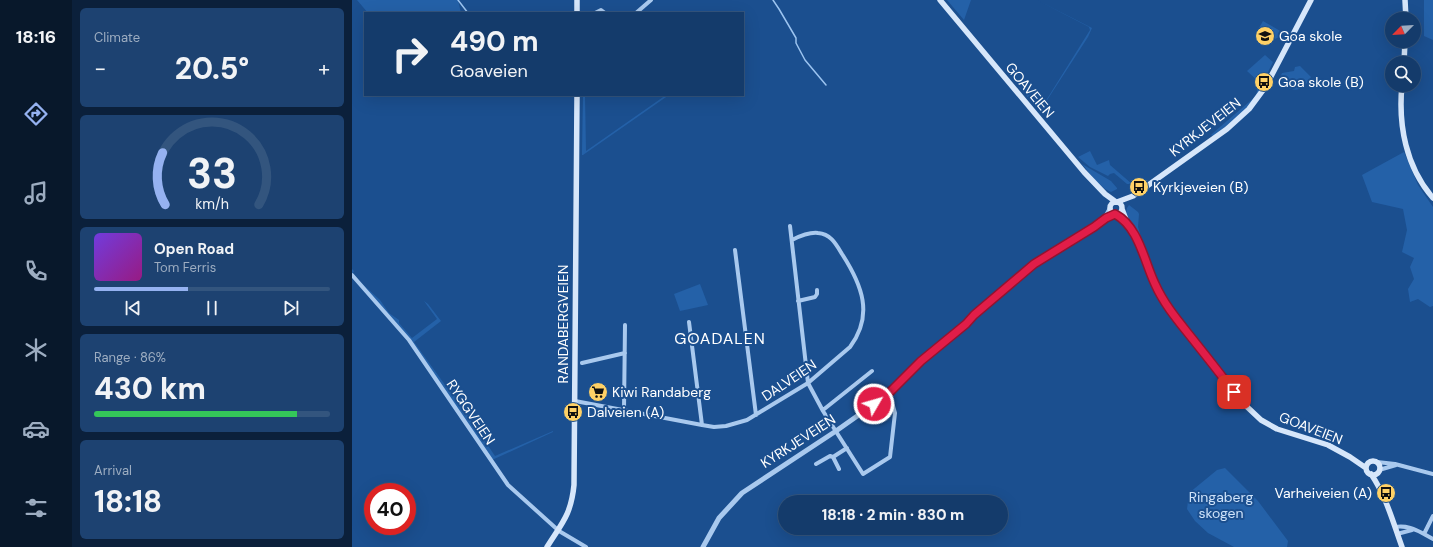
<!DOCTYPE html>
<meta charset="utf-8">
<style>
:root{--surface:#143b6b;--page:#1d4271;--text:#f1f3f6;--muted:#9dadc1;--line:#33557e;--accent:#95b2f1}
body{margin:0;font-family:"DM Sans",sans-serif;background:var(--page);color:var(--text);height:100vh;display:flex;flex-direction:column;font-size:15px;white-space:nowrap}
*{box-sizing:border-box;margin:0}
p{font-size:13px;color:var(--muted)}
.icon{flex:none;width:22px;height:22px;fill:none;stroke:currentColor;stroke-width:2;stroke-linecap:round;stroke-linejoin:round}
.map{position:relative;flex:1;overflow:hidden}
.sheet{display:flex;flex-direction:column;gap:8px;padding:8px;background:#0b203b;width:280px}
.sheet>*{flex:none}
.top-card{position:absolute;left:12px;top:12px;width:380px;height:84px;border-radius:0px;box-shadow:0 4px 16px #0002,0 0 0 1px var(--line);background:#143b6b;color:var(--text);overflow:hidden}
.needle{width:26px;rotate:246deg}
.fabs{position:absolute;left:1033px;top:12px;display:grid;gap:8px}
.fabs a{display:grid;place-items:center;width:36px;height:36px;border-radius:50%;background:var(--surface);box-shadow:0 4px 16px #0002,0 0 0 1px var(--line);font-size:20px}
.speed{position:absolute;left:12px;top:483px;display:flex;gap:8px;font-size:20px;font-weight:700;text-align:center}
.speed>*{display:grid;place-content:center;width:52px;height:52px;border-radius:50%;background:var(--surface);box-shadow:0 4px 16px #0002,0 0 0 1px var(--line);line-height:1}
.speed .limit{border:6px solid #d22;background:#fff;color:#111}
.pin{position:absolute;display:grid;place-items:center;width:34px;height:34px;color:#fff;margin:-17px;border-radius:8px;box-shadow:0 2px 6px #0006}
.me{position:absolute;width:44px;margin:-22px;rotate:52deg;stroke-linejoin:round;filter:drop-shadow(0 0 3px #0008)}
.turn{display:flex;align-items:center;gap:14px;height:84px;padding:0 20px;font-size:18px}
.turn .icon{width:52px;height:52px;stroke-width:2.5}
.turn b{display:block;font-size:28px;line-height:34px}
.big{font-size:30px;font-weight:800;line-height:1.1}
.sheet .widget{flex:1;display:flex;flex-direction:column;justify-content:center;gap:6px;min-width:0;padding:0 14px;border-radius:6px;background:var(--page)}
.sheet .dial{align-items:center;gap:0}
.dial svg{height:104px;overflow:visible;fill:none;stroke:var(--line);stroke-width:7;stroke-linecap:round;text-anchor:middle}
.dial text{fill:var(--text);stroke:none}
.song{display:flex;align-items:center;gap:12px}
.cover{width:48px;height:48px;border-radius:6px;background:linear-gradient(135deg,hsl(260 70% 55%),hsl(310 70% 35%))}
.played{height:4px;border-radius:2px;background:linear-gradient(90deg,var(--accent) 40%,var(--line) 40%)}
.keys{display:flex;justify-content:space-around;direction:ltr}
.heat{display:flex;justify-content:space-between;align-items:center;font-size:22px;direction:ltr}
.charge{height:6px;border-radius:3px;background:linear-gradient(90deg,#34c759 86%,var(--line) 0)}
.trip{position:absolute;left:426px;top:495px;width:230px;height:40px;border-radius:20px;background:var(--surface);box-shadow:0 4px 16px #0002,0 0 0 1px var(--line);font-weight:800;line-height:40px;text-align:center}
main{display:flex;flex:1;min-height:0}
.menu{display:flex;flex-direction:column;width:72px;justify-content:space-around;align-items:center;background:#08182b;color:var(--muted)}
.menu .icon{width:28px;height:28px}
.menu .active{color:var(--accent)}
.menu b{font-size:18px;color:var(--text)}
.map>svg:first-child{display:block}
</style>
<main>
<nav class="menu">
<b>18:16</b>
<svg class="icon active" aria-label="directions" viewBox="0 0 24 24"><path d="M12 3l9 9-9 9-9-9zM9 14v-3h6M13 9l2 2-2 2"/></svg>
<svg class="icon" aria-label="music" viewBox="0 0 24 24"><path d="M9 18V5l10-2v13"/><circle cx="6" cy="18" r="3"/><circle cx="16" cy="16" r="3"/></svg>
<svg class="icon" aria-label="phone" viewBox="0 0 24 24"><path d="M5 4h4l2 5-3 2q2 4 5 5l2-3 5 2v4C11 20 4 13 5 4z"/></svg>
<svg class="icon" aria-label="climate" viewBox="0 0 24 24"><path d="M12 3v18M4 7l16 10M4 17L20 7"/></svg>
<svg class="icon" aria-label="car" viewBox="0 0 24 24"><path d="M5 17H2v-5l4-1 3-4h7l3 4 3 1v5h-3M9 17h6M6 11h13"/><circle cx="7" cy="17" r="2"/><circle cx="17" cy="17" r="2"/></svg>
<svg class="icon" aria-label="filters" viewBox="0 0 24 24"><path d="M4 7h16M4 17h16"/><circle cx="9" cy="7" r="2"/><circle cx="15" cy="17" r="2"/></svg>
</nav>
<section class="sheet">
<div class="widget"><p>Climate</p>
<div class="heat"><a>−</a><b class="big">20.5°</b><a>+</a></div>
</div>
<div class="widget dial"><svg viewBox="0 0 100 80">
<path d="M14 69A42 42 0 1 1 86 69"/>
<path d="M14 69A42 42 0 0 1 12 29" stroke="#95b2f1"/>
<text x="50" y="56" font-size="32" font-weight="700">33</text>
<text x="50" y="72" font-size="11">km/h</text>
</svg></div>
<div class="widget">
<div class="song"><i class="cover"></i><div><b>Open Road</b><p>Tom Ferris</p></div></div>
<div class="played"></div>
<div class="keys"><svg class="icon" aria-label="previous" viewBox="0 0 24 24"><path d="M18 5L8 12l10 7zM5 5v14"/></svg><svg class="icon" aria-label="pause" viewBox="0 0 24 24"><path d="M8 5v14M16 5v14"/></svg><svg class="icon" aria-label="next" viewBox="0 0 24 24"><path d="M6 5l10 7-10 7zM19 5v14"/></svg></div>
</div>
<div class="widget"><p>Range · 86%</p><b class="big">430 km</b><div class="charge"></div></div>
<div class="widget"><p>Arrival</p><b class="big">18:18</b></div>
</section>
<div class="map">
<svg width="1081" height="547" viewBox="0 0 1081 547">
<rect width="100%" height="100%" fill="#1b4f8f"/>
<path fill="#2461a8" d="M5,0H106L109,13H16Z
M595,0H619L612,20Z
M685,0L740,28L736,37L688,111L658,77L671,91L679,92L691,99H695L738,30L737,27Z
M1072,0H1081V40L1072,36Z
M911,21L930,32L927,37L923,39L907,28Z
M913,55L921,62L911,82V86L908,93L900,104L884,120L861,136L859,135L861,133L904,96L907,82L895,71Z
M948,66L959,77C949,94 940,92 926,82L930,73L942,71L943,67Z
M231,95H233L234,151L314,95H317L231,155H230V151Z
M738,151L745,165L757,160L758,165L780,184H775L762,173L758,174L756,176L738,167L726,157Z
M1052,152L1066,185L1081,207V306L1078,307L1066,299L1058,302L1056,289L1062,279L1058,267L1062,258L1050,252L1055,230L1051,209L1020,202L1010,175Z
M730,164L759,181L765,188V189L759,192L753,189L743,180Z
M777,205L786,212L787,214L786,227L798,266L774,214L775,208Z
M0,269L2,271L1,273L6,280L28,300L37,313L47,320V323L60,338L85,319L72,301L76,304L89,321L62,342L96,389L100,393H102L104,398L143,456L201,431V432L140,460L69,355L6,281L0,273Z
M348,284L356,305L328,311L322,294Z
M873,468L906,501L936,541L935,547H882L856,533L843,521L835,509L837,493L865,470Z"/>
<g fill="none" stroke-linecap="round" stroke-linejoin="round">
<path stroke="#9cc4f0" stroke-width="1.5" d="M106,0L116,13
M421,0L427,9L444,38V43L453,60L474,85"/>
<path stroke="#a9c9ee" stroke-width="4" d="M243,13L249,10L253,13
M284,13L299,0
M438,226L456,383L471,411L511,474L538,457L543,413L539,399
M383,250L404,415
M0,275L57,340L156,485L207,531L234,547
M446,301L463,297L465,294V290
M337,322L350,425
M230,363L273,353
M223,401L350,425L362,427L374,426L395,420L456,383L498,347C522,315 510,285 490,254C484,244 479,234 466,233C457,232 448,236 440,240
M272,410L273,325
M471,410L520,371
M481,457L487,469
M1025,462L1043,464L1081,474
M464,464L478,456L481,457L495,448
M1027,470L1044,465
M1043,527C1054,525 1063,529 1072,534L1081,516
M1045,534L1060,530
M1072,534L1081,539"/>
<path stroke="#a9c9ee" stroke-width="5" d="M753,218L758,209
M351,547L367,518L390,493L484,431L535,395L569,361L614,324L622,315L674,271L753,218L763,214"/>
<path stroke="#d6e6fa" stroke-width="5.5" d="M588,0L732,172L753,194L764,202
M1053,0L1054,19
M225,13V0
M1052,63L1053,41
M1050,85C1046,125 1054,167 1081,198
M758 208a6 6 0 1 1 12 0a6 6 0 1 1-12 0Z
M765,202L781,196L875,129L897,109L914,86L959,0
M770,209L776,225L785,240L808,294L823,316L892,404L909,420L925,429L976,445L998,457L1014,468
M1014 468a7 7 0 1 1 14 0a7 7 0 1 1-14 0Z
M1019,474C1034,496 1041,522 1050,547
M195,547C210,523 219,515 222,485L225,95"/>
</g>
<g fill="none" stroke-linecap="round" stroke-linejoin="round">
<g stroke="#92132f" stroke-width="10">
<path id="route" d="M522,404L535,395L569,361L614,324L622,315L682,264L742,227L754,218L763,214C787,227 792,261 803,284C811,302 823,317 835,332C851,352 867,372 882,392"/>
</g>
<use href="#route" stroke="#e11d48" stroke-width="7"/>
</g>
<defs>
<g id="school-disc" transform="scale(1)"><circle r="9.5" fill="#ffd166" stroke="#1b4f8f"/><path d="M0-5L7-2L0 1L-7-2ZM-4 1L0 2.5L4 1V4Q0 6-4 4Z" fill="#111"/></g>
<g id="bus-disc" transform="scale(1)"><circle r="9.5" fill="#ffd166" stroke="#1b4f8f"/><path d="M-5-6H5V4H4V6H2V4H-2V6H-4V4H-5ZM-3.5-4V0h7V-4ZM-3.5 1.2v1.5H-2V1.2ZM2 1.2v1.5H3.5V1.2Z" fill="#111"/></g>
<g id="supermarket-disc" transform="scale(1)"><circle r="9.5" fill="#ffd166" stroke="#1b4f8f"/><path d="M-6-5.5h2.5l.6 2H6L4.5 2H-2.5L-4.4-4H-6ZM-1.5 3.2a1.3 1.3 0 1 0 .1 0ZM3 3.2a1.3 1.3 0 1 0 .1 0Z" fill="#111"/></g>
</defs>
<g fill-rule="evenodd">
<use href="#school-disc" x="913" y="36"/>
<use href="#bus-disc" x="912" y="82"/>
<use href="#bus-disc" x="787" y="187"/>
<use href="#supermarket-disc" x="246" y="392"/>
<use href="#bus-disc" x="221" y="412"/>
<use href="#bus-disc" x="1034" y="493"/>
</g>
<g text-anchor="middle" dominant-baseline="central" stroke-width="4" stroke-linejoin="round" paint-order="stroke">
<g font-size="14" fill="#fff" stroke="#1b4f8f" text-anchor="start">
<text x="927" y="36">Goa skole</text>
<text x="926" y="82">Goa skole (B)</text>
<text x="801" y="187">Kyrkjeveien (B)</text>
<text x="260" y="392">Kiwi Randaberg</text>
<text x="235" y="412">Dalveien (A)</text>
<text x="1020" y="493" text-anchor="end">Varheiveien (A)</text>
</g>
<g font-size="14" fill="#fff" stroke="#1b4f8f">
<text transform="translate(678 90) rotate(50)">GOAVEIEN</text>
<text transform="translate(853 127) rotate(-38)">KYRKJEVEIEN</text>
<text transform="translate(211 324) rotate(-90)">RANDABERGVEIEN</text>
<text transform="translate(437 380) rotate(-34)">DALVEIEN</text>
<text transform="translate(119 412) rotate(56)">RYGGVEIEN</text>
<text transform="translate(959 428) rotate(21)">GOAVEIEN</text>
<text transform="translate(446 441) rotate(-33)">KYRKJEVEIEN</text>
</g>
<g font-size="14" fill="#cfe3fa" stroke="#1b4f8f">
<text x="869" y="497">Ringaberg<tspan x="869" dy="16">skogen</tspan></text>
</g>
<g font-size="16" letter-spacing="1" fill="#fff" stroke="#1b4f8f">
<text x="368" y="338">GOADALEN</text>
</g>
</g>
</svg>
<div class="fabs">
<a><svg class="needle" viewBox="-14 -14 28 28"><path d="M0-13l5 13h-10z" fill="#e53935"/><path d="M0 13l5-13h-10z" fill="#9dadc1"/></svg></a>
<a><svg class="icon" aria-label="search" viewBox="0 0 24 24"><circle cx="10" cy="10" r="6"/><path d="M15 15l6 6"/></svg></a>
</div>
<div class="speed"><div class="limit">40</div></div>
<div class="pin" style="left:882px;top:392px;background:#d93025"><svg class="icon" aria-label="arrive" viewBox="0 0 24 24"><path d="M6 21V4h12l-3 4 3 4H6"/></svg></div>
<svg class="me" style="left:522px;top:404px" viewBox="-20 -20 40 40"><circle r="17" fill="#e11d48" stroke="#fff" stroke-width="3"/><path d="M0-11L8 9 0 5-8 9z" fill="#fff"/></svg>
<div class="trip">18:18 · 2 min · 830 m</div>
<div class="top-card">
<div class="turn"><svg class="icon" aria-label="right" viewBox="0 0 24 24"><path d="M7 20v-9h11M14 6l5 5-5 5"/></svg><div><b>490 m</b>Goaveien</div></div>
</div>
</div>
</main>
